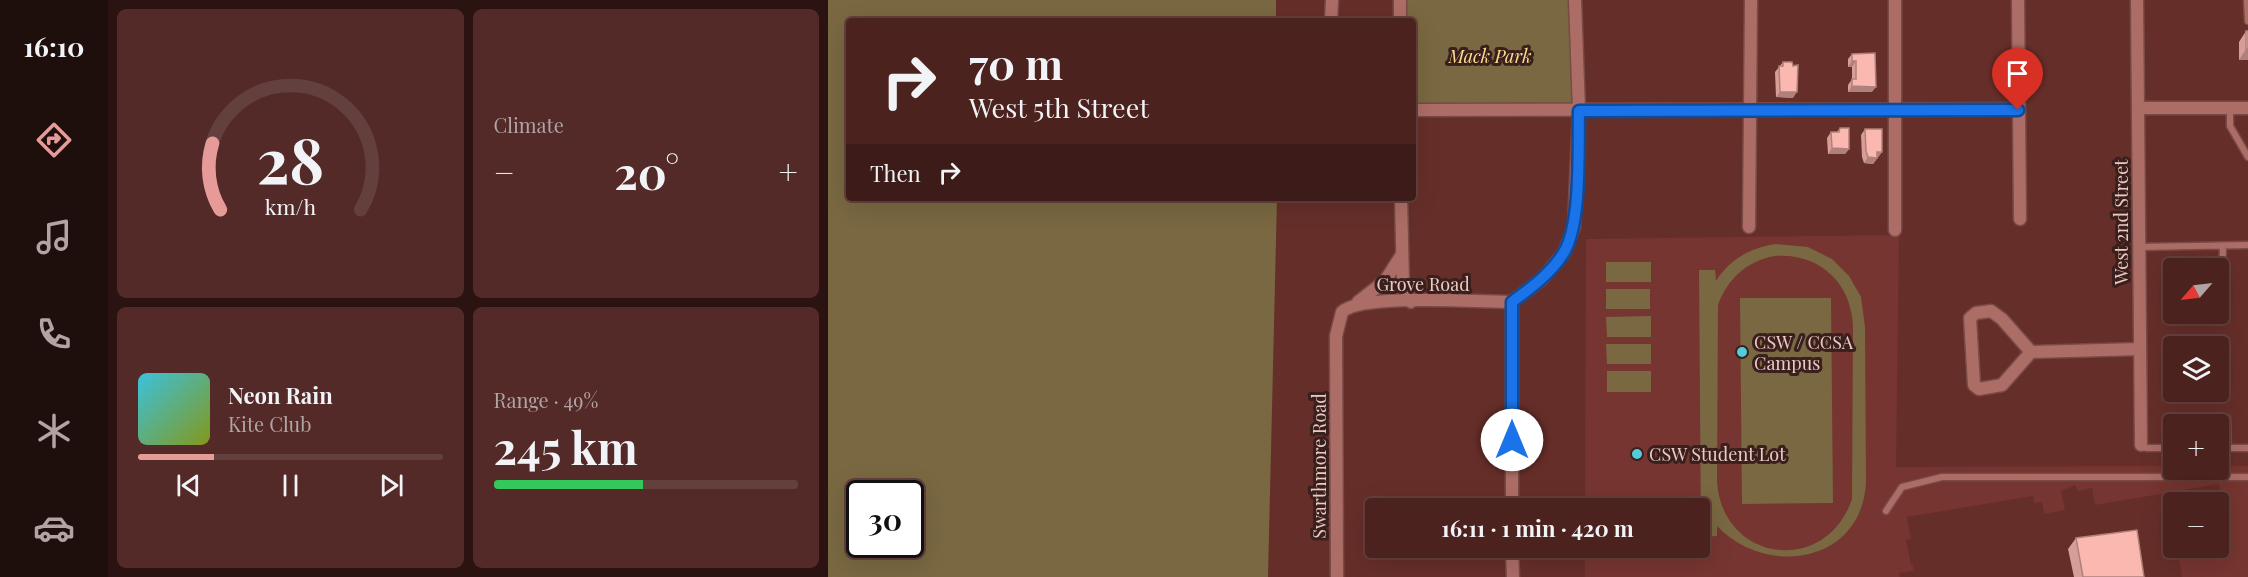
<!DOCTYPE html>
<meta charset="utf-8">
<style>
:root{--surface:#4c221f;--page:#532a28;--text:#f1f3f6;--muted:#b2a4a4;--line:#633f3d;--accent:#e69b98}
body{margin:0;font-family:"Playfair Display",serif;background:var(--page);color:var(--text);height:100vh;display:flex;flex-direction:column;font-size:22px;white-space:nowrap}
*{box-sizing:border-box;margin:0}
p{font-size:20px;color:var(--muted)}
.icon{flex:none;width:33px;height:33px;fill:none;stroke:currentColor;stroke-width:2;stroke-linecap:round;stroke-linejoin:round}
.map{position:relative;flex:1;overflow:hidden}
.side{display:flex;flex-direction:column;gap:9px;padding:9px;background:#2a1311;width:720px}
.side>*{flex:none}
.hud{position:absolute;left:18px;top:18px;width:570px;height:183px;border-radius:6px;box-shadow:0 6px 24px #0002,0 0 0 2px var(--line);background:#4c221f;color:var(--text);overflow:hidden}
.needle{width:39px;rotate:242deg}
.buttons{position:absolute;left:1335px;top:258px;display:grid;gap:12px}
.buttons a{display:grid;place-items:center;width:66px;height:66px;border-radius:6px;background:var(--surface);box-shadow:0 6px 24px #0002,0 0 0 2px var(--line);font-size:30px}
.speed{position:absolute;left:18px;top:480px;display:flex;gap:12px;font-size:30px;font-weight:700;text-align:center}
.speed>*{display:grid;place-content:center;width:78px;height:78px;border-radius:50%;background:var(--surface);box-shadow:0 6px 24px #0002,0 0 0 2px var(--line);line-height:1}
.speed .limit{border:3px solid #111;border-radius:9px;background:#fff;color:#111}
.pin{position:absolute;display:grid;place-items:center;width:51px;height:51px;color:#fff;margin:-62px -26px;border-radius:50% 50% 50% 0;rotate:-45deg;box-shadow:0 0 6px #0007}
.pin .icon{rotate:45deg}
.me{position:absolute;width:66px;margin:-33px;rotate:0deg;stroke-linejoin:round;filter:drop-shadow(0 0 4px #0008)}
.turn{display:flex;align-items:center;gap:21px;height:126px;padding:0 24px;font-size:27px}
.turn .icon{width:78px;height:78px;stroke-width:2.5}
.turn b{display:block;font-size:42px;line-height:51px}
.then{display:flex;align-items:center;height:57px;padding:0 24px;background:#0003;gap:12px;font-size:22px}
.big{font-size:45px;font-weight:700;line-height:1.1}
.side .card{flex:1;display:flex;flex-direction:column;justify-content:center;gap:9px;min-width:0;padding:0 21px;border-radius:9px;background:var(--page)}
.side .dial{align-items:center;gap:0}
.dial svg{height:156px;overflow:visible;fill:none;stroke:var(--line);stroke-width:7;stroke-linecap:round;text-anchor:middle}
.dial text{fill:var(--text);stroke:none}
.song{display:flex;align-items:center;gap:18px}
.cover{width:72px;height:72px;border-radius:9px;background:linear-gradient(135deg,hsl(190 70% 55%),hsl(70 70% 35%))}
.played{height:6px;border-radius:3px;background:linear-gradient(90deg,var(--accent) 25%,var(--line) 25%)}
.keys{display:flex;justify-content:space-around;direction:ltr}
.heat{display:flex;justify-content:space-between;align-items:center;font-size:33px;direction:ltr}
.charge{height:9px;border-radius:4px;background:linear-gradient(90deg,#34c759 49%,var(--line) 0)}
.side .tiles{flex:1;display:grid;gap:9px;grid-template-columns:repeat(2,1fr)}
.trip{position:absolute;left:537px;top:498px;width:345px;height:60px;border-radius:6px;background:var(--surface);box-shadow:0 6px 24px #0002,0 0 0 2px var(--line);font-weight:700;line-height:60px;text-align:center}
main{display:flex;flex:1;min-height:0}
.dock{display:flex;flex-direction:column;width:108px;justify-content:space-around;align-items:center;background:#1e0e0c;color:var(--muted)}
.dock .icon{width:42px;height:42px}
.dock .selected{color:var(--accent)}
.dock b{font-size:27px;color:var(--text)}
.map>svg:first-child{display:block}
</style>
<main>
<nav class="dock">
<b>16:10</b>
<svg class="icon selected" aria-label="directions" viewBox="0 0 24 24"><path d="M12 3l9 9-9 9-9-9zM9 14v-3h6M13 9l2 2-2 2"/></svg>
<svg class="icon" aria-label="music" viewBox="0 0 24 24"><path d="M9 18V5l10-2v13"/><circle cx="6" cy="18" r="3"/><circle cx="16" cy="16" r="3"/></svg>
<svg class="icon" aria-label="phone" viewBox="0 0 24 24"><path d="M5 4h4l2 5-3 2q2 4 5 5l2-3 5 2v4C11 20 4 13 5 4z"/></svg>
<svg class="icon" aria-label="climate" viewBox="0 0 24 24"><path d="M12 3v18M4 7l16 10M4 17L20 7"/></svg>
<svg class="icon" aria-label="car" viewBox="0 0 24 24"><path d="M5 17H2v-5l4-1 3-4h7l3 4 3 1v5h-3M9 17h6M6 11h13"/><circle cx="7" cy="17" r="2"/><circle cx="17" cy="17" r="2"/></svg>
</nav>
<section class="side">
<div class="tiles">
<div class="card dial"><svg viewBox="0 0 100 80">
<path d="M14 69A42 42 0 1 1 86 69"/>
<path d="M14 69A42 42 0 0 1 10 35" stroke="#e69b98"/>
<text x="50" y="56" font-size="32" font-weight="700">28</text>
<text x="50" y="72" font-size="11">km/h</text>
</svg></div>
<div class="card"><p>Climate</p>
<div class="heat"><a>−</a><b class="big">20°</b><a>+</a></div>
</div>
<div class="card">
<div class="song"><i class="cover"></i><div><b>Neon Rain</b><p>Kite Club</p></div></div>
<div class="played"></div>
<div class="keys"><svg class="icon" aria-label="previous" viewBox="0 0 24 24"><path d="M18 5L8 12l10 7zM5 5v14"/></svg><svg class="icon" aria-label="pause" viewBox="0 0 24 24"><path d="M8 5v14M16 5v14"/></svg><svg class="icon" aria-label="next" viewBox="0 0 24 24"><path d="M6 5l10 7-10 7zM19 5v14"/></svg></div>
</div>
<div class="card"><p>Range · 49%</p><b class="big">245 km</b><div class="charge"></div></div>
</div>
</section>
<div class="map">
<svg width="1420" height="577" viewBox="0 0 1420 577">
<rect width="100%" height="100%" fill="#662e29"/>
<path fill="#763530" d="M1071,235L1068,467L1345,466L1346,470H1390L1391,466H1420V577H1354L1349,548H1390L1391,528L1398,526L1391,484L1267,505L1264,488L1250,491L1247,485L1233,491L1237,510L1216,514L1214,502L1206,503L1205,496L1079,517L1083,539L1078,540L1083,565H1085L1086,571L1071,573L1072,577H757V548H872V508H757L758,239Z"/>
<path fill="#796841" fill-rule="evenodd" d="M0,0H448V21H21V198H449L440,577H0ZM32,494H82V544H32Z
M572,0H747L751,111L585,110V21H572Z
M948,244L980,247L1004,259L1021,276L1033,297L1037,327L1038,483C1033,565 937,577 889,526V536L873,537L871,270H887L888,281C902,259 922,248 948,244ZM947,256C991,253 1023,282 1025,326L1024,499C998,576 895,563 889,482L890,305C900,278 919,261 947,256Z
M778,262H823V282H778Z
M778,289H822V309H778Z
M912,298H1003L1005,503L914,504Z
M823,316V337H779L778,317Z
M778,344H823V364H779Z
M779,371H823V392H779Z"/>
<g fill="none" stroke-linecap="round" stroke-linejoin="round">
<g stroke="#794a46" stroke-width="9">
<path id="lane" d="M1419,0L1420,21
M1402,108V126L1420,157
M1311,247L1420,245
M1394,280L1395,246
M1399,418L1400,448
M1313,445L1318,448H1346
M1390,448H1420
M1058,511L1074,487L1114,477H1420"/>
</g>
<g stroke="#794a46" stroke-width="15">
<path id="street" d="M572,0V21
M1067,0V230
M1190,0L1192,219
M1309,0L1313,445
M503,21L504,0
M1311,108H1420
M585,110L1190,109
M573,198L575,284L583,302
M921,227L923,0
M530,302L557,281L573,256
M684,302L714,279L736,253L746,227L751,111L747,0
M684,302V508
M1203,352L1174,319L1163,311L1148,313L1142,318L1146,385L1151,389L1174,385L1203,352L1312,349
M684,548L685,577
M509,577L508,336L514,312C534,293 652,302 684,302"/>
</g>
<use href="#lane" stroke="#ac6d66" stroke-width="6"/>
<use href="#street" stroke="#ac6d66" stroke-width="12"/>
</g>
<path fill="#d79e97" d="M1418,31H1420V60H1411V42Z
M1024,54L1044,92H1020V85L1024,79V67H1020V59Z
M955,62L965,98L948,97L947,72Z
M1012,128L1021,149L1017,154H1000L999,138L1003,132H1009Z
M1037,129L1054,152L1045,164L1036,163L1034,157L1033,135Z
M1248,538L1316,577H1246L1240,549Z"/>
<path fill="#af817b" d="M1418,49H1420V60H1411Z
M1024,61H1028L1024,67H1020Z
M1024,86L1048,87L1044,92H1020Z
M952,92H969L965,98L948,97Z
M1004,148L1021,149L1017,154H1000Z
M1049,152H1054L1050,157H1045Z
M1040,157L1049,158L1045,164L1036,163Z"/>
<path fill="#fab8b0" stroke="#af817b" stroke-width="1.5" d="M1418,31H1420V49H1418Z
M1047,53L1048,87L1024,86V79H1028V61H1024V54Z
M955,62H964L965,66L970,65L969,92H952L951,66H955Z
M1012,128H1021V149L1004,148L1003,132H1011Z
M1037,129H1054V152H1049V158L1040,157L1038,151Z
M1309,530L1316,577H1255L1248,538Z"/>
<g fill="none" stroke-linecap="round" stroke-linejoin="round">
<g stroke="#114b97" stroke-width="15">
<path id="route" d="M684,440V302C703,288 722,274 735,254C754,225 750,148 751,111L1190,110"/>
</g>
<use href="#route" stroke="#1a73e8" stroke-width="10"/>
</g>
<g fill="#53cbda" stroke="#3a201d" stroke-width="2">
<circle cx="914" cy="352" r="6"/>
<circle cx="809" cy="454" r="6"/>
</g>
<g text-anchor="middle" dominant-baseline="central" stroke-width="6" stroke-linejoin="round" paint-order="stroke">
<g font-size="18" font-style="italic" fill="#fedd91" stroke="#3a201d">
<text x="662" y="56">Mack Park</text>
</g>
<g font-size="18" fill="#ecc9c4" stroke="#3a201d">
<text transform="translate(1293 222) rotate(-90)">West 2nd Street</text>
<text x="595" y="284">Grove Road</text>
<text transform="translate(491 466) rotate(-90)">Swarthmore Road</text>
</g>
<g font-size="18" fill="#ecc9c4" stroke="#3a201d" text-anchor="start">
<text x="926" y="342">CSW / CCSA<tspan x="926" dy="21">Campus</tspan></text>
<text x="821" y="454">CSW Student Lot</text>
</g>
</g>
</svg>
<div class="buttons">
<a><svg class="needle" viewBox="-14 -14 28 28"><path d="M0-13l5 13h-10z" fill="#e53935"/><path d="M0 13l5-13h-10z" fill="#b2a4a4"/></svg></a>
<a><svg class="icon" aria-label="layers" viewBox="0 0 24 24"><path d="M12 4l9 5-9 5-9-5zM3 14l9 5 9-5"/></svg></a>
<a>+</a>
<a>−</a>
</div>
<div class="speed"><div class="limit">30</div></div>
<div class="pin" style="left:1190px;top:110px;background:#d93025"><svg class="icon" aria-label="arrive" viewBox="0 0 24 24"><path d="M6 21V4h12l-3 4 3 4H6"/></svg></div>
<svg class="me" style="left:684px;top:440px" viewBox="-20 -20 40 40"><circle r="19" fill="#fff"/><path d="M0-13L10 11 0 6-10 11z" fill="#1a73e8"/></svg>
<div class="trip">16:11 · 1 min · 420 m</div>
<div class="hud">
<div class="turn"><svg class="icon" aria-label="right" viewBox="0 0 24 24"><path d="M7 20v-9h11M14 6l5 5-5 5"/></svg><div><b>70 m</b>West 5th Street</div></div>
<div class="then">Then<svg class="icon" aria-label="right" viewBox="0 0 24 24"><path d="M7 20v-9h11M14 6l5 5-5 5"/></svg></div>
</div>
</div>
</main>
